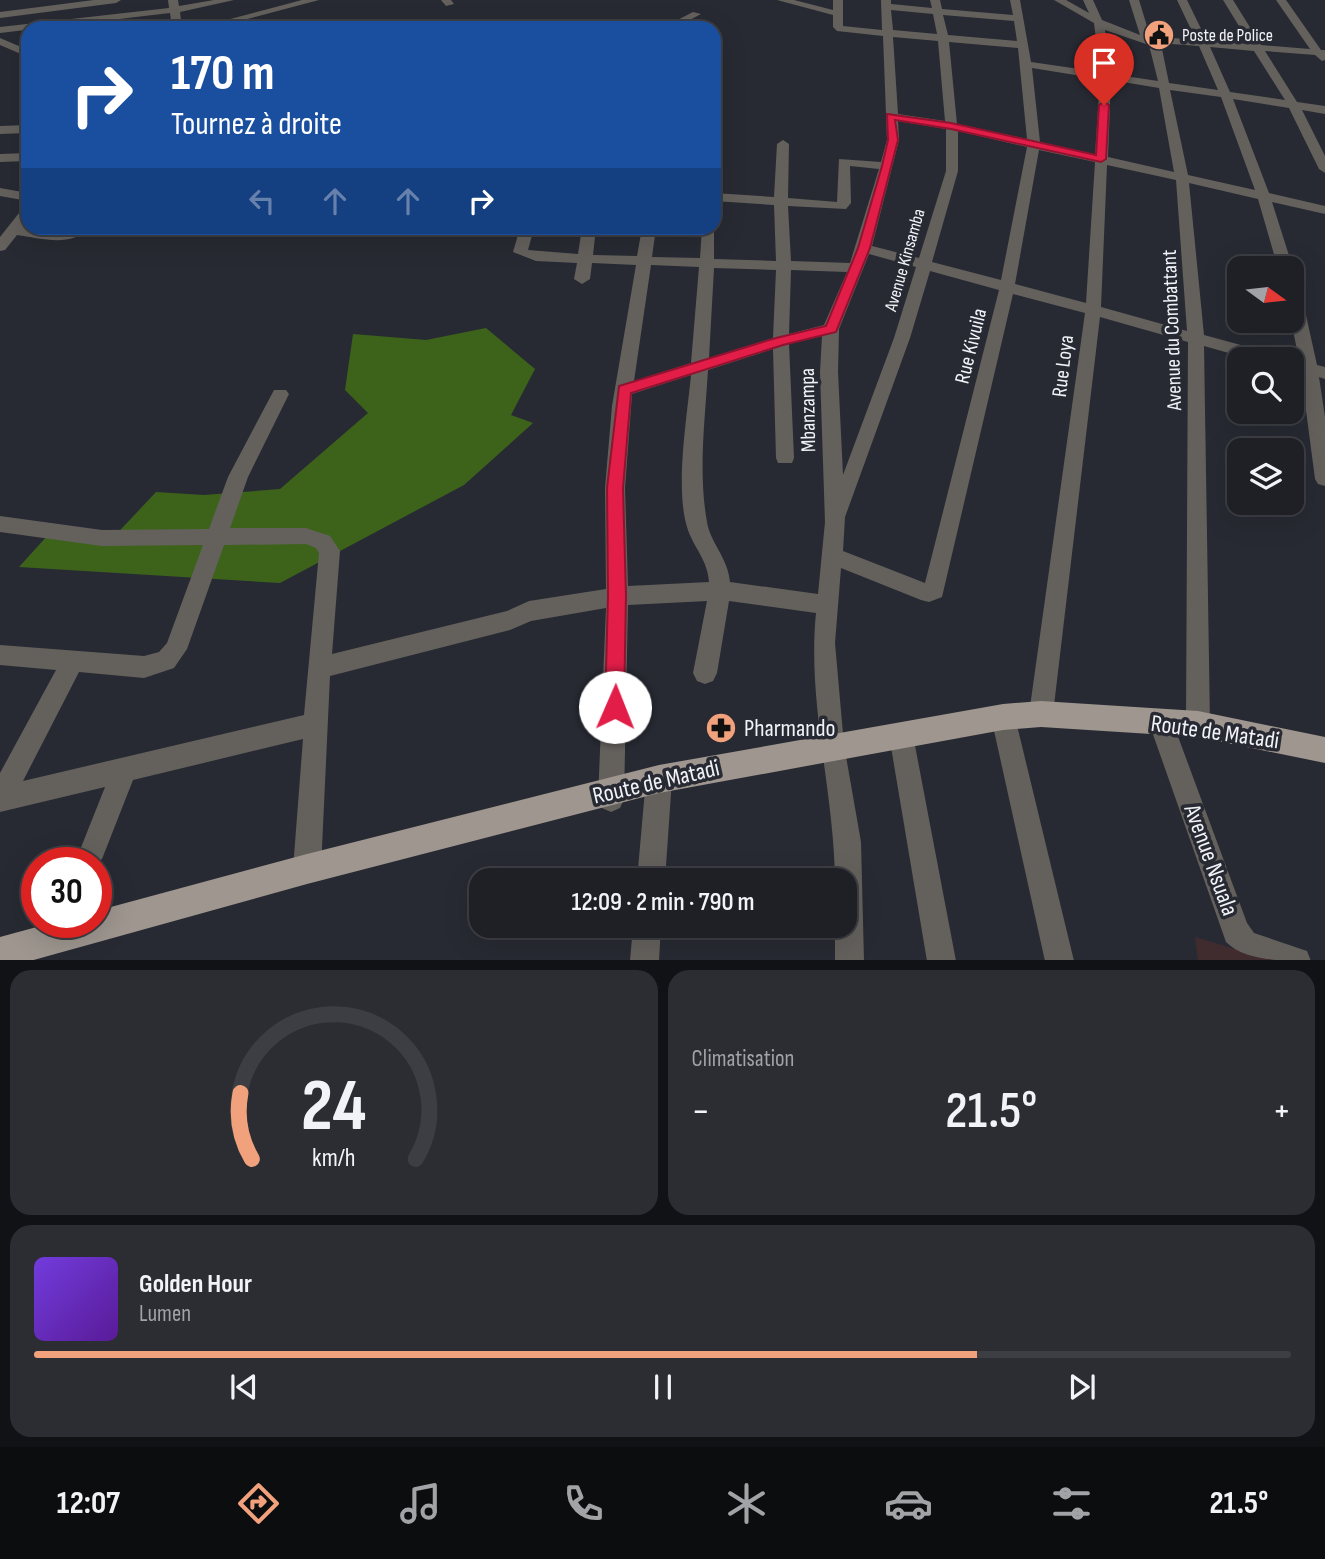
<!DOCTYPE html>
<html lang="fr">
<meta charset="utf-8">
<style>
:root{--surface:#1e2026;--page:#2b2d32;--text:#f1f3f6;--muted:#a1a3a7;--line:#3c3e43;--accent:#f1a17b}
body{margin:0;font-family:"Sofia Sans Condensed",sans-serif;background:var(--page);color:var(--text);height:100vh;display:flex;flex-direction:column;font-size:26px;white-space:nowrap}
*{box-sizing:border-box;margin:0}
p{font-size:23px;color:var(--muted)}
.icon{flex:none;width:38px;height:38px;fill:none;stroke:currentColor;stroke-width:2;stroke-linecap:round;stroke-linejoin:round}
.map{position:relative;height:960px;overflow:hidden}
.details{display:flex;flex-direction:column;gap:10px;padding:10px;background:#101215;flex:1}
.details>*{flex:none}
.guide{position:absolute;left:21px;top:21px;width:700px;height:214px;border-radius:21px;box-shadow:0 7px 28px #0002,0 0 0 2px var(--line);background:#1a4fa0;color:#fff;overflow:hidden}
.needle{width:46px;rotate:105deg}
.fabs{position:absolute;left:1227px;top:256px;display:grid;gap:14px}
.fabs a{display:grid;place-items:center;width:77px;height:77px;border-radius:14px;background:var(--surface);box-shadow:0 7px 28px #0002,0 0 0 2px var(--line);font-size:35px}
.speed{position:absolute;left:21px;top:847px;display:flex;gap:14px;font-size:35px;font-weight:700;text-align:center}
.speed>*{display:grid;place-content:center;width:91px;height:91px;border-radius:50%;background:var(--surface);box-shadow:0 7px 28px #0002,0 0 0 2px var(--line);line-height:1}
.speed .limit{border:10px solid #d22;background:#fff;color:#111}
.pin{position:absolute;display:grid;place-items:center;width:60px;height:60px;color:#fff;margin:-72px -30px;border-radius:50% 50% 50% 0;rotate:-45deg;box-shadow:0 0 7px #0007}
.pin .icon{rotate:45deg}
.me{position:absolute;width:77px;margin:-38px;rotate:1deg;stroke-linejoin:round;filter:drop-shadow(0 0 5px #0008)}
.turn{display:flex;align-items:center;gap:24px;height:147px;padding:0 35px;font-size:32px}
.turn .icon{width:91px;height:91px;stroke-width:2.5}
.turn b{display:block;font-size:49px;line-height:60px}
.lanes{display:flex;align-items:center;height:66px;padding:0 35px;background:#0003;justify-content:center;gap:35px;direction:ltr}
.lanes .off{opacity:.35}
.big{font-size:52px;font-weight:600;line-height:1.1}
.details .tile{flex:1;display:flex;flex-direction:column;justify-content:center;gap:10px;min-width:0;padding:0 24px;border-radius:21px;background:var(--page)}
.details .dial{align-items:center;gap:0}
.dial svg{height:182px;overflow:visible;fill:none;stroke:var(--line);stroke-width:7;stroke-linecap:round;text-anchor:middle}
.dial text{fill:var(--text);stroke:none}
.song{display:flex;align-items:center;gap:21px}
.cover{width:84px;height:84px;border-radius:10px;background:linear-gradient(135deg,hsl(260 70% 55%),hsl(270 70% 35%))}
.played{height:7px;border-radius:4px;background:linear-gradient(90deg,var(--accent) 75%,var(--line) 75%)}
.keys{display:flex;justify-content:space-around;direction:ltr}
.heat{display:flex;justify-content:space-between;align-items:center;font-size:38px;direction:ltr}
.details .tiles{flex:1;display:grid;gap:10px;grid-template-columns:1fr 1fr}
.tile:last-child{grid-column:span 2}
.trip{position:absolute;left:469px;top:868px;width:388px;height:70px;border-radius:21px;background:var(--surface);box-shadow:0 7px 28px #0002,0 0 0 2px var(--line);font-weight:600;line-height:70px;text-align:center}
.tab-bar{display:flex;height:112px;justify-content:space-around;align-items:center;background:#0c0d0f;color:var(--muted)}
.tab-bar .icon{width:49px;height:49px}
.tab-bar .current{color:var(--accent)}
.tab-bar b{font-size:32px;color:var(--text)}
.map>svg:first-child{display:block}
</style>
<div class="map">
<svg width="1325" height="961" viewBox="0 0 1325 961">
<rect width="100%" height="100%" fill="#282a33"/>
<path fill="#402c2f" d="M1195,937L1272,960H1198Z"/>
<path fill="#3d631b" d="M486,328L535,369L511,415L533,423L464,485L280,583L19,567L48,535L109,542L156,492L204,495L280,489L368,413L345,390L353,334L426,340Z"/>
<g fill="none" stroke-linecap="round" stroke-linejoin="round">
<path fill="#64615d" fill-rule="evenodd" d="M94,0H121L116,3L0,18V12Z
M168,0H178L179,6L214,0H234L180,12L182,28H172L170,13L0,33V27L169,8Z
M302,0H319L213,28H196Z
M441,0H451L454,4L446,6Z
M777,0H794L833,10V0H843V26L882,30L881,0H891V4L932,8L930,0H940L942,9L1013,15L1010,0H1020L1031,62L1100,72L1094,23L1054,0H1066L1089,13L1083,0H1093L1102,20L1140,35L1129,0H1139L1150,36L1196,40L1177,0H1187L1207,41L1250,44L1223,0H1233L1261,45L1310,49L1276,0H1286L1321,50H1325V60L1322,61L1315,55L1265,51L1297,102L1325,106V114L1302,110L1325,156V173L1319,169L1289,108L1233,99L1269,193L1325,206V214L1272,202L1293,268L1292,271V268H1278L1258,199L1189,183L1204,335L1278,355L1280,359H1250L1204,346L1210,724L1207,732L1198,736L1189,732L1186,724L1188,342L1100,317L1053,714L1049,722L1041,726L1033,722L1029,714L1085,313L1013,294L942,597L929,602L921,600L841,568L835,643L844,745L861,842L864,961H835V926H845V880H835C834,791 807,703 816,613L729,601L717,673L713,681L705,684L697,681L693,673L707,601L628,605L624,799L620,808L611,812L602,808L598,799L606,608L531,621L510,630L330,676L321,869L317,879L307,883L297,879L293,869L303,739L133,780L102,859L95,863L84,859L80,850L105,787L0,812V773L56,670L0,665V645L144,656L159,652L167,643L203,545L102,546L0,532V516L102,530L209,529L228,477L274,390H286L289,394L248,477L230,528H306L330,536L340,551L332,654L507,611L529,601L606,589L605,488L612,406L636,265L592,263L590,279L582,284L574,279L577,263L536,261L513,252L520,228H534L528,250L578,254L582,228H596L593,255L637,256L642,228H656L652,257L700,258L702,228H714V225V259L776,261L774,205L714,201V193L774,197L777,144L783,140L789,144L788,198L837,202L839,159L881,162L887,140L883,36L837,31L833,27V15ZM891,10L933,14L937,34L893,30ZM943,15L1014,21L1017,41L948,35ZM1105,30L1149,45L1158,81L1111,74ZM893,37L938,41L945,121L898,114ZM949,42L1018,48L1027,139L957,124ZM1158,43L1199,46L1218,90L1169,83L1162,49ZM1210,47L1254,51L1285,100L1230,92ZM1032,68L1100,79L1095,155L1040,142ZM1111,80L1159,88L1174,172L1108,157ZM1170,90L1221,97L1255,190L1188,175ZM898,121L946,129V171L919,258L872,246L899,140ZM958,131L1027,147L1001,280L932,262L958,171ZM1039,150L1095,162L1086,303L1015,284ZM1107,165L1176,180L1187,331L1101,307ZM850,166L879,169L850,263L791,261L788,206L846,209L851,203ZM869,254L916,267L894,338L843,475L838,372L839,329ZM651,265L699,267L691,363L634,381ZM714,268L776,270L773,338L709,358ZM791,270L847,272L824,325L789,334ZM930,271L999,290L925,583L843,551L845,517L910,338ZM822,336L820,372L825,522L818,594L730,582C728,558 710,542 707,522C698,472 705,420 708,370L773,349L776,458L778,463H792L794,458L789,344ZM691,375C687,418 675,487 687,527C693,547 708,560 709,582L628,586L625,488L632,394ZM306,544L316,548L319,553L304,715L23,781L79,672L144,678L174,668L187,649L224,545Z
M693,12L701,14L675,28H662Z
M0,38L28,50V57L0,45Z
M28,125V133L0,134V126Z
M717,146L723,150L720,168L714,172V147Z
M28,153V161L0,162V154Z
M0,188L28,193V201L0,196Z
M28,207V220L23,227L58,231L73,228H89C71,248 40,238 17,235L5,250L0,251V237L23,208Z
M457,228H471L472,234L470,237H460Z
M1292,283L1300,288L1317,365L1325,367V379L1319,377L1325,417V486L1318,484L1315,479L1301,372L1292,370L1290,359L1299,360L1291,320Z
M1003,705L1012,709L1015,717L1074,961H1045L991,717L994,709Z
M1161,711L1170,715L1173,723L1247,923L1254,933L1307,951L1311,961C1281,961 1245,961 1226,942L1149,723L1152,715Z
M901,723L910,726L913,735L956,961H927L889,735L892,726Z
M659,766L668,770L672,779L665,880H637L646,779L650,770Z
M633,926H661L659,961H630Z"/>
<path fill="#9e968f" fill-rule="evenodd" d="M1041,701L1198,711L1325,737V763L1198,737L1041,727L1003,730L659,793L307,884L30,961H0V937L55,922H96V911L307,854L659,765L1003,704Z"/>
</g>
<path fill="#e11d48" stroke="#92132f" stroke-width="2" d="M1104,102L1109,105L1106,159L1101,162L951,129L895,120L898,140L870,248L836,332L783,345L631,393L623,488L626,596L624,707L622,714L615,717L608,714L605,707L608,596L607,488L619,386L776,338L826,326L858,248L882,166L888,140L887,114L951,123L1096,155L1099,105Z"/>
<defs>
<g id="civic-disc" transform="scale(1.575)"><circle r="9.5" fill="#f1a17b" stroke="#282a33"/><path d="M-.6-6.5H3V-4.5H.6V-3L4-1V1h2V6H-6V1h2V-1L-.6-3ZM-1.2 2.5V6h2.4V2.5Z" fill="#111"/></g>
<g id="pharmacy-disc" transform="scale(1.575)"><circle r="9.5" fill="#f1a17b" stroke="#282a33"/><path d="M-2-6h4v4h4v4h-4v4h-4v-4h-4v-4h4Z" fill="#111"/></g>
</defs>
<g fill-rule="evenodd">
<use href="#civic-disc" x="1159" y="35"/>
<use href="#pharmacy-disc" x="721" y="728"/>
</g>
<g text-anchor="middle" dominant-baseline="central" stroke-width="7" stroke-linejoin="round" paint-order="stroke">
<g font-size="18" fill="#f1f3f8" stroke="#282a33" text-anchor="start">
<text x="1182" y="35">Poste de Police</text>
</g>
<g font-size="18" fill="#f1f3f8" stroke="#282a33">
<text transform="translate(905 260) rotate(-74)">Avenue Kinsamba</text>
</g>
<g font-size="21" fill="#f1f3f8" stroke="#282a33">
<text transform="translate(1172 330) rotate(-92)">Avenue du Combattant</text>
<text transform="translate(971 346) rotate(-76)">Rue Kivuila</text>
<text transform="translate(1063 366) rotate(-83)">Rue Loya</text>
<text transform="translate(808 410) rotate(-91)">Mbanzampa</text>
</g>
<g font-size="24" fill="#f1f3f8" stroke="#282a33" text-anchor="start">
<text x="744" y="728">Pharmando</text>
</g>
<g font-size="24" fill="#f1f3f8" stroke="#282a33">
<text transform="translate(1215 732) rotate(8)">Route de Matadi</text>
<text transform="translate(656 782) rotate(-13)">Route de Matadi</text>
<text transform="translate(1211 860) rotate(70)">Avenue Nsuala</text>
</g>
</g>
</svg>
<div class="fabs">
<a><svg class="needle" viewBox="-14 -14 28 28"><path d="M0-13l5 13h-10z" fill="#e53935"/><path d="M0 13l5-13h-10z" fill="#a1a3a7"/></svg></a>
<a><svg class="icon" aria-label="search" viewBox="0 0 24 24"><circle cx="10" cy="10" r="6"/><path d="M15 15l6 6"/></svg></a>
<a><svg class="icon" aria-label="layers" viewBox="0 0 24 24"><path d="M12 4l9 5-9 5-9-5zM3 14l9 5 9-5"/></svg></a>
</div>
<div class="speed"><div class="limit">30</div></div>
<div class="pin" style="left:1104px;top:105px;background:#d93025"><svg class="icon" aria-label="arrive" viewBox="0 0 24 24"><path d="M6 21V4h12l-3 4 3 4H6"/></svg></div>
<svg class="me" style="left:615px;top:707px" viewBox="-20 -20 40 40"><circle r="19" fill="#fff"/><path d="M0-13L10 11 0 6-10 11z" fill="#e11d48"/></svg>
<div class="trip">12:09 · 2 min · 790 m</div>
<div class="guide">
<div class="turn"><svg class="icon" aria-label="right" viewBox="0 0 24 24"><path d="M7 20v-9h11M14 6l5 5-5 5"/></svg><div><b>170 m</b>Tournez à droite</div></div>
<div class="lanes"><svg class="icon off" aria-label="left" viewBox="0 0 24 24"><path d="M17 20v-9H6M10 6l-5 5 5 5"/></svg><svg class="icon off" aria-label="ahead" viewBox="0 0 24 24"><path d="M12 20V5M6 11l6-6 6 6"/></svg><svg class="icon off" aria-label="ahead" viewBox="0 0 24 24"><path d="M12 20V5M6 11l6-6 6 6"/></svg><svg class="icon" aria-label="right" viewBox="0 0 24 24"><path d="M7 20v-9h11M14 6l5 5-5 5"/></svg></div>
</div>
</div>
<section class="details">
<div class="tiles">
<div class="tile dial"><svg viewBox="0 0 100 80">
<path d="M14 69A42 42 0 1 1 86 69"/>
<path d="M14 69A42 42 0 0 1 9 40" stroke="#f1a17b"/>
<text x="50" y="56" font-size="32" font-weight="700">24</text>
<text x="50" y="72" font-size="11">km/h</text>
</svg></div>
<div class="tile"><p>Climatisation</p>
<div class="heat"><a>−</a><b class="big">21.5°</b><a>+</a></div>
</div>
<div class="tile">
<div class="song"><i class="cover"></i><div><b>Golden Hour</b><p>Lumen</p></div></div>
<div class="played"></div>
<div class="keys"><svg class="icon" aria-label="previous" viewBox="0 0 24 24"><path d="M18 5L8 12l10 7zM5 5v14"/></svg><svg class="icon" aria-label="pause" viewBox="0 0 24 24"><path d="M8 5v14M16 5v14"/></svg><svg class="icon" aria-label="next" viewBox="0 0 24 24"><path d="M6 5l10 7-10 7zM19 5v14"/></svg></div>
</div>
</div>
</section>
<nav class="tab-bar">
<b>12:07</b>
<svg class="icon current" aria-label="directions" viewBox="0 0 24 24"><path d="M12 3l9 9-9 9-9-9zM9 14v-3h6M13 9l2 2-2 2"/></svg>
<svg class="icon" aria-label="music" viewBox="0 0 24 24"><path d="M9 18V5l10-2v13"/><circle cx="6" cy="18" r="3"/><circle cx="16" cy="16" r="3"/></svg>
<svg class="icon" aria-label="phone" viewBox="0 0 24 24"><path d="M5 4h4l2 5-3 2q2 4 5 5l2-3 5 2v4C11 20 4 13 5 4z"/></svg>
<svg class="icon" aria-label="climate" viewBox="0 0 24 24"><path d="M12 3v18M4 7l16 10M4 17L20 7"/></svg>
<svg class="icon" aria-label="car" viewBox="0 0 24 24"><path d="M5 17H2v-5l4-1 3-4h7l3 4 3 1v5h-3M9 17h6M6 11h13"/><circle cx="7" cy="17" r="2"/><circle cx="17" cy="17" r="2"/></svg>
<svg class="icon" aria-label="filters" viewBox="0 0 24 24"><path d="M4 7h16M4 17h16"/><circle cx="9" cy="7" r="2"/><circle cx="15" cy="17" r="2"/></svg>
<b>21.5°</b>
</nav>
